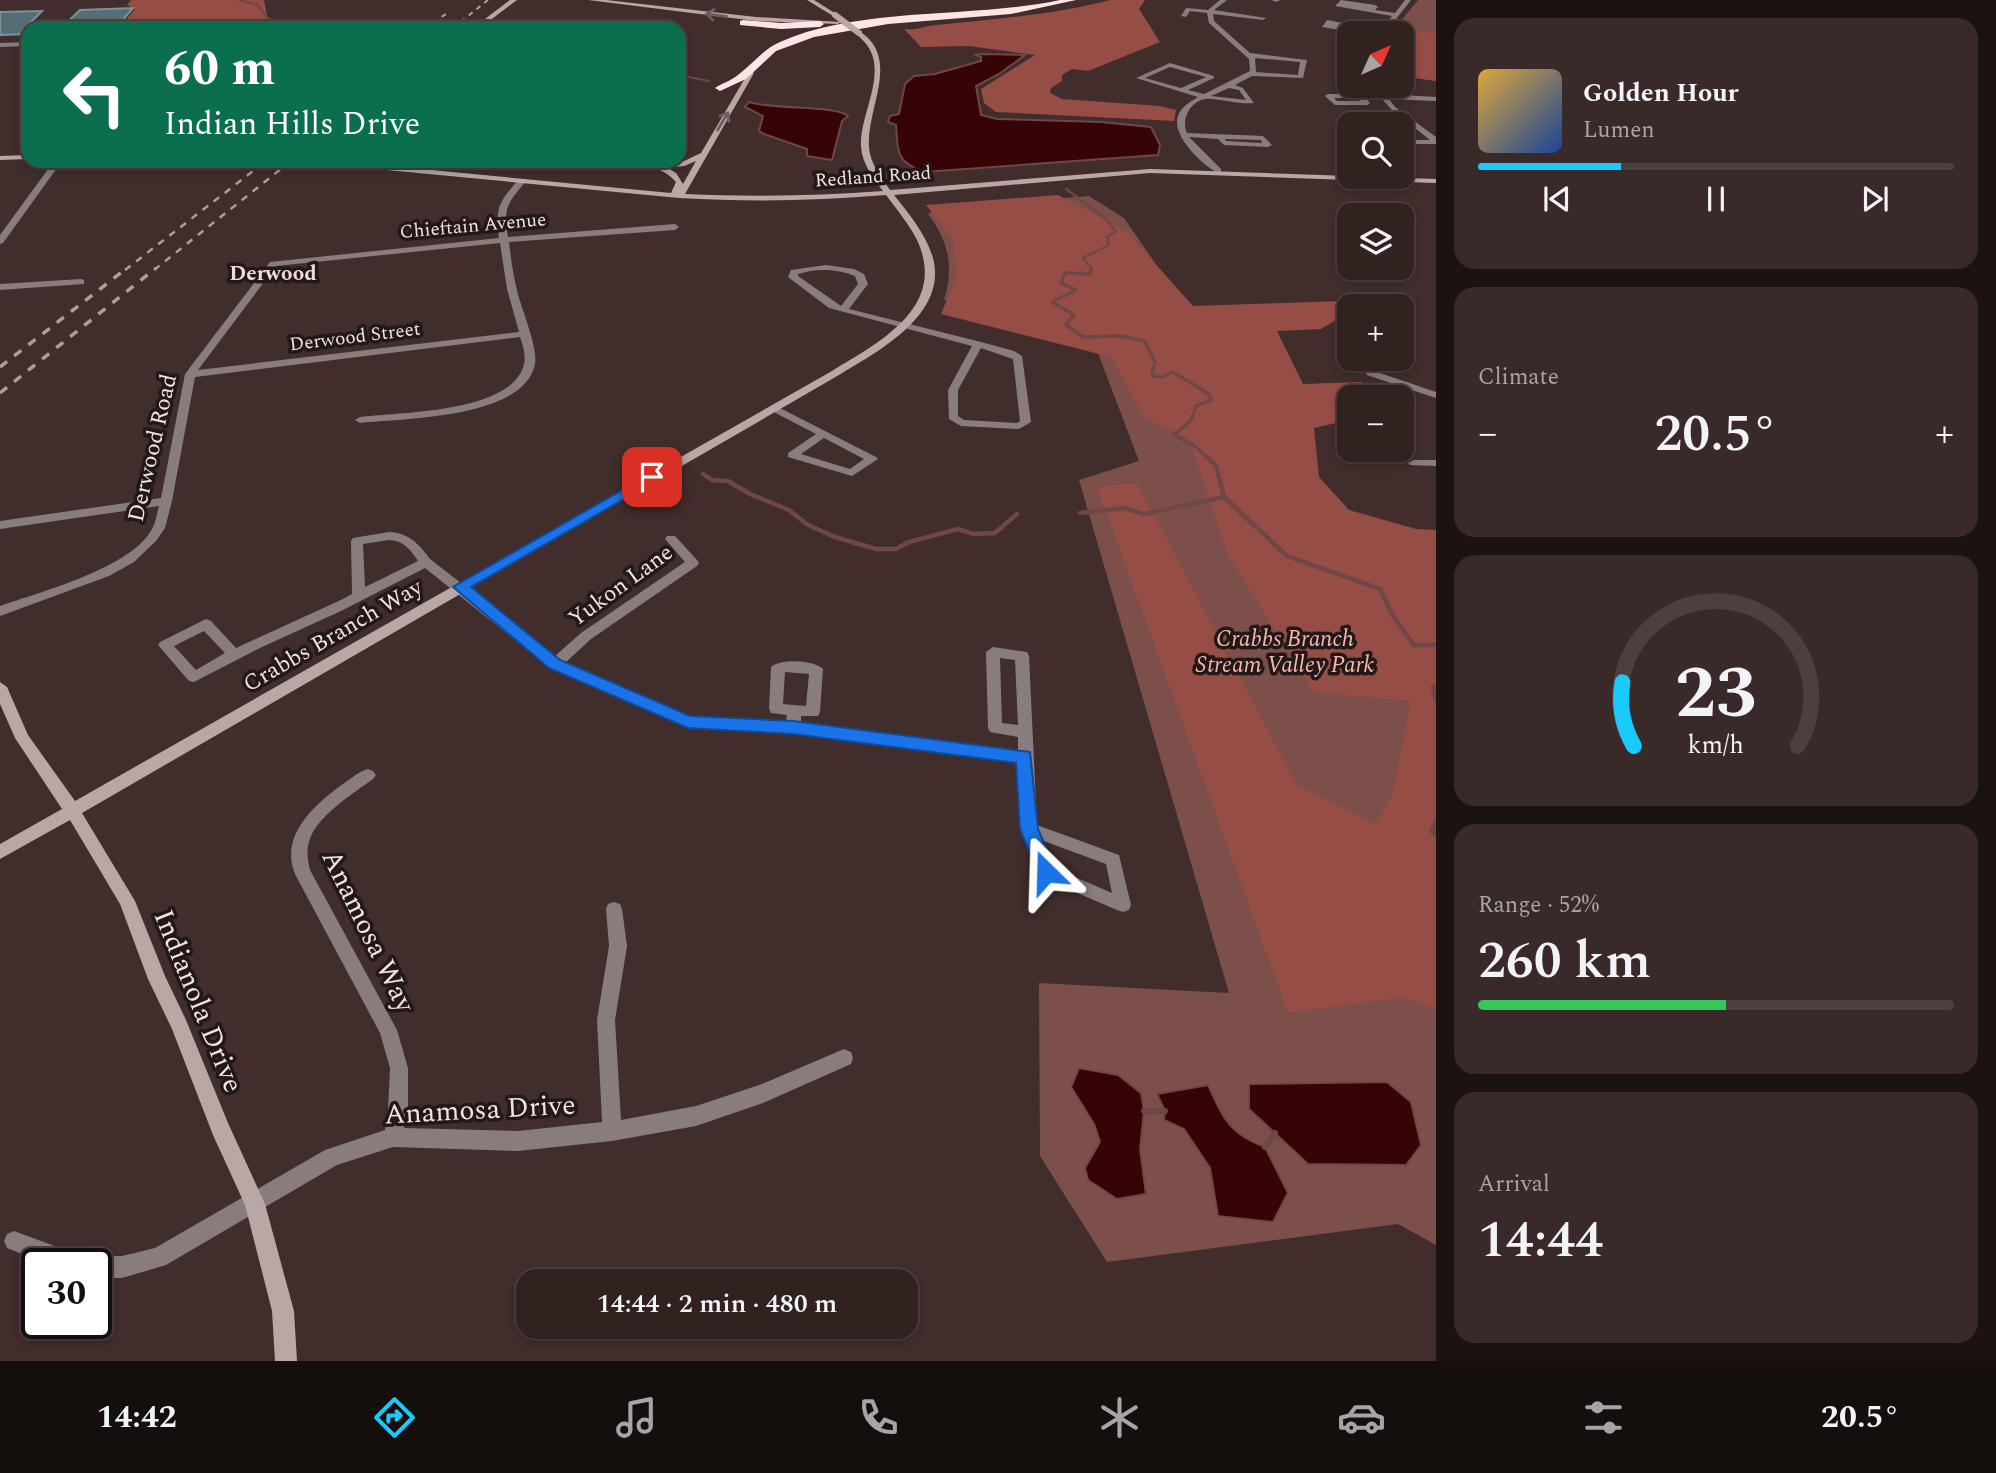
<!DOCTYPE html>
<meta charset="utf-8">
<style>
:root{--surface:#312220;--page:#392a29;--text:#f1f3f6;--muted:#a8a4a5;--line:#4c3f3e;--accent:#1acafc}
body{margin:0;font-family:Spectral,serif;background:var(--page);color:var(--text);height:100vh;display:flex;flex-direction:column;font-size:26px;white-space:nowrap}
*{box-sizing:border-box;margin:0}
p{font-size:23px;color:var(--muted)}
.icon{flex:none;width:38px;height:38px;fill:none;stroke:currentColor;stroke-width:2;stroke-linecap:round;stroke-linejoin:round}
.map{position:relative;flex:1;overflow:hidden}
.details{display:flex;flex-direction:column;gap:18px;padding:18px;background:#1b1312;width:560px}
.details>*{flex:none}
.top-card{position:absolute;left:21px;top:21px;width:665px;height:147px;border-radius:21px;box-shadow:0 4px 10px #0003,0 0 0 2px var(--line);background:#0b6e4f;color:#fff;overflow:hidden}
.needle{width:46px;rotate:45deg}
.tools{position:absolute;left:1337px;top:21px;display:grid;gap:14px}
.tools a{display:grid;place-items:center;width:77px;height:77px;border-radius:14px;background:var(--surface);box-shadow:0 4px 10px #0003,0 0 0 2px var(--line);font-size:35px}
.speed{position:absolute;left:21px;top:1248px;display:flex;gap:14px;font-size:35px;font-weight:700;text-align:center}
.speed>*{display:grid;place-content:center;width:91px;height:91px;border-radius:50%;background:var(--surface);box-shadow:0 4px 10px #0003,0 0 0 2px var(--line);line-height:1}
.speed .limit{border:4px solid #111;border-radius:10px;background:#fff;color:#111}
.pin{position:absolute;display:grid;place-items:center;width:60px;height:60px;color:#fff;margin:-30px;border-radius:14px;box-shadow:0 4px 10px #0006}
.me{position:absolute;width:77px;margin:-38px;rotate:338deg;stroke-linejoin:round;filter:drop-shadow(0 0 5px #0008)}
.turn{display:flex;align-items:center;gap:24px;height:147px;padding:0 28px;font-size:32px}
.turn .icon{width:91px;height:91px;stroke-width:2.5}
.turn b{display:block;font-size:49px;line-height:60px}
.big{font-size:52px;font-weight:600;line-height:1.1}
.details .widget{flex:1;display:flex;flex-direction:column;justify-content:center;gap:10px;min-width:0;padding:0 24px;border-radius:21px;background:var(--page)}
.details .dial{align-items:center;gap:0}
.dial svg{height:182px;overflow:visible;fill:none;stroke:var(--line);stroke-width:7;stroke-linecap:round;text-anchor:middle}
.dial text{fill:var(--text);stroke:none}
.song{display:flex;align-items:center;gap:21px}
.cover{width:84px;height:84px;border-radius:10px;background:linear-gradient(135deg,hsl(40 70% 55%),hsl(220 70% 35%))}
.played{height:7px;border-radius:4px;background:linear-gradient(90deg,var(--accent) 30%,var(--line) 30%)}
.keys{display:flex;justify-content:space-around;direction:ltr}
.heat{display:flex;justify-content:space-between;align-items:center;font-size:38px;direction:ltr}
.charge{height:10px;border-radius:5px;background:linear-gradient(90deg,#34c759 52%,var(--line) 0)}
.trip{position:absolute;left:516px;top:1269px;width:402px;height:70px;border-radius:21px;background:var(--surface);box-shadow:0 4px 10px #0003,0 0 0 2px var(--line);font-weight:600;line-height:70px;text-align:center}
.tabs{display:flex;height:112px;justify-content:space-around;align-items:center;background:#140e0d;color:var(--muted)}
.tabs .icon{width:49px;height:49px}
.tabs .active{color:var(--accent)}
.tabs b{font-size:32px;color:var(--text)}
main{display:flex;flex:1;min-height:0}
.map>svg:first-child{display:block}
</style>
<main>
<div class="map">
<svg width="1436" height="1361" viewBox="0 0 1436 1361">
<rect width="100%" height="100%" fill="#412d2b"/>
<path fill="#7d4f4a" d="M1418,0H1436V81L1402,76V33H1391Z
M1089,196L1124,218L1323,506L1436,546V1245L1398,1224L1107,1262L1040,1156L1039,983L1229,993L1079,480L1139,461L1098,353L1012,313L944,300C954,267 949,242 928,214L938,208Z"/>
<path fill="#964d46" d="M131,0H264L267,16L277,23L171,22L144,28H119L135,9L127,5Z
M1110,0H1145L1139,9L1160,42L1088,71L1072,69L1062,75V81L1051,88L1050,93L1062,99L1160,106L1176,110L1174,121L996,112L984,103L981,89L1035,55L969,46L921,47L904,29C916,31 924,26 936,25C994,19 1053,15 1110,0Z
M1393,31L1436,33V81L1402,76V33Z
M1058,195L1126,231L1193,306L1369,300L1358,306H1349V312L1321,329L1277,331L1303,384L1362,382L1361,397H1349V420L1314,428L1319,477L1349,510L1416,529L1436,530V1008L1404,997L1288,1013L1097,487L1137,483L1297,785L1376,824L1393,793L1411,701L1314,692L1227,553L1189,439L1145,418L1111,357L941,314L956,278L954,241L926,205Z"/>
<path fill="#360404" stroke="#6e4746" stroke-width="2" d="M982,54L1025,55L999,74L976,86L981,115L997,119L1101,122L1151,127L1160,145L1158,155L924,172C896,162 898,152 896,125L888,122L890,116L899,114L905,84L914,76L935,74L981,61V57L976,55Z
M749,102C773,110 837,105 848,116L842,121L832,160L807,156V149L764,134L759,131L763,116L745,107Z
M1079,1068L1118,1075L1141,1093L1144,1111L1140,1149L1146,1194L1117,1199L1088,1180L1085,1168L1100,1142L1094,1124L1071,1087Z
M1387,1082L1411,1102L1421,1145L1406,1165L1308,1164L1249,1109V1084Z
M1208,1085C1223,1118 1229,1134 1265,1147L1288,1193L1273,1222L1218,1216L1210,1168L1184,1129L1164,1120L1165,1111L1157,1094Z"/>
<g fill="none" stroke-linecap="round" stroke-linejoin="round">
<path stroke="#6e4746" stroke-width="2" d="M239,0L258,5L268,19L284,28
M679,75L709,81"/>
<path stroke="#6e4746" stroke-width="2.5" d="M1066,189L1106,219L1116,231L1107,237L1109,245L1083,258L1092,270"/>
<path stroke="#6e4746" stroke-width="3.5" d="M1091,268L1090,274L1065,273L1061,283L1076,290L1052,302L1074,315L1066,325L1083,337L1120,336L1145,341L1155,362L1152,375L1161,377L1173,372L1209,394L1211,400L1196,406L1191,420L1174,435L1196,447L1208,458"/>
<path stroke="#6e4746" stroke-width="4.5" d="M1206,456L1216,466L1224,497L1287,556L1380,589L1393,616L1414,645H1436
M703,474L712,480L728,481L750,494L789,510L808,525L835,537L876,549H896L909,542L958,529L973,534L995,533L1017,514
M1080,513L1124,508L1144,514L1224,497
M1435,694L1433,687L1436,686"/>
<path stroke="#6e4746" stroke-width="5" d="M1434,692L1436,701
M1436,822L1432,831L1436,836"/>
<path stroke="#6e4746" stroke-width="6" d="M1144,1111H1165
M1265,1147L1275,1133"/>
</g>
<path fill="#576d75" stroke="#7c929c" stroke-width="2" d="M133,8L116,28H61L80,10Z
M42,11L28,25V34L0,35V12Z"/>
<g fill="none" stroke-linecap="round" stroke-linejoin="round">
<path fill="#887d7c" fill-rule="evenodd" d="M1220,0H1227L1214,10L1266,18L1263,20L1213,14L1214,21L1250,53L1307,60L1303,78L1252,76L1235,85L1243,88L1254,103C1241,105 1213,97 1205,99C1189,102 1181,120 1187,133L1263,136L1272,145L1268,147L1224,145L1218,139L1189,137L1221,169V173H1218C1202,165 1171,135 1178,116C1181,107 1190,102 1198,97L1136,78L1170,63L1214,76V78L1188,90L1204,94L1250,71L1249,59L1209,23L1207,13L1190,11L1186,17L1181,16L1186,8L1208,10ZM1255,58L1300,62L1298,75L1256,72ZM1170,67L1206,77L1181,88L1145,78ZM1229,88L1239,90L1246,100L1211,96ZM1225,139L1261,140L1262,143L1226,141Z
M1271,0H1280L1277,2Z
M1341,0L1375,5L1378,7L1375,10L1395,13L1405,0H1411L1385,33H1379L1392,16L1335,6Z
M1327,20L1363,27V30L1373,33H1357L1322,27Z
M28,42V46L0,47V43Z
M1371,86H1377L1385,94L1436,97V101L1389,99L1395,107L1436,137V144H1402V140H1430L1391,109L1381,98H1366L1370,103L1367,105H1335L1325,96L1328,94H1377ZM1334,98H1357L1360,101H1337Z
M54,161H62L3,243L0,244V235Z
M519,179L526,181C507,204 503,207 508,237L675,224L679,227L675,230L509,242C511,258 513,275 517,290C521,309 538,346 535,364C524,419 404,418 360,423L355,420L360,417C400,412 513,413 524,364C526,356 523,345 520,337L195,377L172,501L165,528L156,541L134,562L109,576L0,616V606C40,592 135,567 153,527C156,521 157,513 159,506L0,529V521L161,498L185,374L270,262L499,238C495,207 499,202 519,179ZM500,243L507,289L519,332L198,370L276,266Z
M826,265L854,269L864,274L868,284L849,309L981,342L1014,351L1022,356L1031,422L1019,429L961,426L949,419L948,390L972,346L829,308L788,277L791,270ZM810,271C826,269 840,270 855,276L858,284L841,306L798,276V274ZM981,348L1013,359L1020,421L1017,423L964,420L958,416V390Z
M81,279L84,280V284L0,290V284Z
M1371,370L1436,392V398L1367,375L1366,373Z
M774,405L876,457L878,459L852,476L788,457V453L816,434L770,410L769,408ZM824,438L864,459L850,469L801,454Z
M1414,460H1436V466L1410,465L1408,463Z
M389,532C409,533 419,544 430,559L555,656L581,633L685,562L665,539L667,536H675L697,560L699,563L697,566L591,639L565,663L690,716L786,721L787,715L771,713L769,709L771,667C780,658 815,660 823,669L820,712L818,716H801V722L1018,750V737L990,732L988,728L986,652L993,647L1027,652L1029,656L1037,825L1119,855L1131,905L1129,910L1123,912L1117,910L1040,877L1021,829L1019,762L793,733L683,726L550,668L425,568L341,611L262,647L194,682L189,681L158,645L160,642L206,619L211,621L236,648L343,599L352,594L351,541L353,538ZM389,540C403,540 411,550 418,561L365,587L363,544ZM204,631L225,653L196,670L174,646ZM1000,658L1015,660L1018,725L1002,723ZM785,672L809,674L806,706L783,704ZM1041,840L1106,864L1112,893L1052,867Z
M368,769L373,771L376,775L373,779C354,793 315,817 309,842C306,851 308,861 310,870L397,1030L408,1068V1110L404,1128L518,1131L602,1122L597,1020L609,946L606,909L608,904L614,902L620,904L622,909L627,946L615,1020L621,1120L696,1106L762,1084L844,1049L851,1052L853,1058L851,1064L763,1103L696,1126L612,1141L518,1151L393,1147L337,1165L166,1265L122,1278H96V1264H47L7,1248L4,1241L7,1234L14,1231L84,1257L87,1263L89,1260L96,1256H122L155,1248L325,1150L385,1130L388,1110L390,1068L380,1033L296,876C278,838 313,806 340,786C349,780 358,772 368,769Z"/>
<path fill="#b8a7a5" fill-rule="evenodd" d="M510,0H517L480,28H473Z
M588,0H606L756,17L841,22L838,24L756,21Z
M807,0H814L838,15L833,16Z
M859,31C902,58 866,108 869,147C870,163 881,178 890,190L1150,169L1436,179V183L1150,173L894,195C909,214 926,234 933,258C948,314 879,351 839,375L82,813L135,901L165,976L186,1020L228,1123L265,1204L294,1311L297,1361H275L272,1311L245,1205L213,1135L172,1029L148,979L120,904L70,820L0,859V844L62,809L15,738L0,704V682L7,687L28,735L75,801L832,371C880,342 948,307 917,240C909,224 897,210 886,195C817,201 748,202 679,198L313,163L309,161H337L671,193L676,182C658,160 623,165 597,163L593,161H639L658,164L682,162L701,153L748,73L751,71L754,73L685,194C751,197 817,196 883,191C873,178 862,163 861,147C859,115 888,74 867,45C864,41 859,37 856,33ZM696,161L683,184L676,173L668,168L684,166Z
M28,155V159L0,160V156Z"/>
<path fill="#fee5e1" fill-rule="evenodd" d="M1060,0H1076L1011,14L888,24L814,37L776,51L746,79L720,91L715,88C722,83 731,81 738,75C753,64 762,50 780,42C861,6 972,19 1060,0Z
M743,20L781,23L820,21L824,24L820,27L781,29L740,25V21Z"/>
<path stroke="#ad9d9b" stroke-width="2" stroke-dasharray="5 5" stroke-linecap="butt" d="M425,28L446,14
M453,28L488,0"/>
<path stroke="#ad9d9b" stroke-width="2.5" stroke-dasharray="7 7" stroke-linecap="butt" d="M125,270L266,161
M154,270L291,161"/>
<path stroke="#ad9d9b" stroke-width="3.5" stroke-dasharray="9 9" stroke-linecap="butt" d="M0,367L127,268
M0,393L156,268"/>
<path stroke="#b8a7a5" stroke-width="6" d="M835,15L859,33"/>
</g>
<defs><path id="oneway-shaft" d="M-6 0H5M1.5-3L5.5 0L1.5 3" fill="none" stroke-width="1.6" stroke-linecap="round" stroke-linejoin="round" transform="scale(1.75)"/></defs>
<g stroke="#6c605e">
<use href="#oneway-shaft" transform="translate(716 15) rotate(-173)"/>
<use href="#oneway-shaft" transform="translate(723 121) rotate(-59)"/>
</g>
<path fill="#1a73e8" stroke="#114b97" stroke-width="2" d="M652,473L657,474V480L471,587L560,660L690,716L793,721L1030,752L1038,829L1056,872L1053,878L1046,880L1040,878L1020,829L1016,763L793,734L688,728L549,668L453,587Z"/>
<g text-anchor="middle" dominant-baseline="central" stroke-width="7" stroke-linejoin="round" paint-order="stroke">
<g font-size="19" fill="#f0e3e1" stroke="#211817">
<text transform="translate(873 177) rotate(-4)">Redland Road</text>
<text transform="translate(473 226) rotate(-5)">Chieftain Avenue</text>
<text transform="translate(355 337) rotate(-7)">Derwood Street</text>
</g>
<g font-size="21" font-weight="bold" fill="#f2d9d5" stroke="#211817">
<text x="273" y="274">Derwood</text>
</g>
<g font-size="23" fill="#f0e3e1" stroke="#211817">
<text transform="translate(153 448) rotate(-77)">Derwood Road</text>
<text transform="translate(621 586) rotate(-36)">Yukon Lane</text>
<text transform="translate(333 636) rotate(-30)">Crabbs Branch Way</text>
</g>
<g font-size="23" font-style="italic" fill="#f7b6ae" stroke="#211817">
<text x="1285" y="639">Crabbs Branch<tspan x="1285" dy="26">Stream Valley Park</tspan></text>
</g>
<g font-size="28" fill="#f0e3e1" stroke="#211817">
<text transform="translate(368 931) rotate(64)">Anamosa Way</text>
<text transform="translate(198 1001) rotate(68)">Indianola Drive</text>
<text transform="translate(480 1110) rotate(-3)">Anamosa Drive</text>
</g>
</g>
</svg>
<div class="tools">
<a><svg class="needle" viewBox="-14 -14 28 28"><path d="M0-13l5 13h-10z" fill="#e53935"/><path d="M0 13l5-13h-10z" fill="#a8a4a5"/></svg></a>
<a><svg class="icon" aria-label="search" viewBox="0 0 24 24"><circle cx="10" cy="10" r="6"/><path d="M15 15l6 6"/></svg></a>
<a><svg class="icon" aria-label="layers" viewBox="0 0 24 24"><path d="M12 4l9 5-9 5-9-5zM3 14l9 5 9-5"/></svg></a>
<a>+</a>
<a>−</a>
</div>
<div class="speed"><div class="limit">30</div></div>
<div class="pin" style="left:652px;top:477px;background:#d93025"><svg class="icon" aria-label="arrive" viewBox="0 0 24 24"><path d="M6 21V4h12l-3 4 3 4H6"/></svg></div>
<svg class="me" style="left:1046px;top:872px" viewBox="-20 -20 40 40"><path d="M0-17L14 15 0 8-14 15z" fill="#1a73e8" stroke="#fff" stroke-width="4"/></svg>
<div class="trip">14:44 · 2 min · 480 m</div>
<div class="top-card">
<div class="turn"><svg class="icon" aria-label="left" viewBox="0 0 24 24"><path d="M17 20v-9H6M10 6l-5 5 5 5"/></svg><div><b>60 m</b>Indian Hills Drive</div></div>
</div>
</div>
<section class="details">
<div class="widget">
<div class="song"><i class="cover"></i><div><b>Golden Hour</b><p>Lumen</p></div></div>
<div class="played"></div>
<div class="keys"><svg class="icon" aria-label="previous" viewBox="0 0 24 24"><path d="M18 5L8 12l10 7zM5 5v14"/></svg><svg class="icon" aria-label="pause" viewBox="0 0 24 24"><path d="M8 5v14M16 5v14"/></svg><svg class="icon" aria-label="next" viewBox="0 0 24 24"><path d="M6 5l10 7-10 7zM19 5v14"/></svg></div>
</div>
<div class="widget"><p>Climate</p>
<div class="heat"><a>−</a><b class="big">20.5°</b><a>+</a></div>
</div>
<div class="widget dial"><svg viewBox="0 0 100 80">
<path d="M14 69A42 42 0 1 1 86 69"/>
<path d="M14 69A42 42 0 0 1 9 41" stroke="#1acafc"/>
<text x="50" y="56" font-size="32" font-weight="700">23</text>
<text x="50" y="72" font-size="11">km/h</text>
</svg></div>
<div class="widget"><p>Range · 52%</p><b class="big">260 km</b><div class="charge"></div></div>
<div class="widget"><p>Arrival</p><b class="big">14:44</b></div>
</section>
</main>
<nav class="tabs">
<b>14:42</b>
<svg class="icon active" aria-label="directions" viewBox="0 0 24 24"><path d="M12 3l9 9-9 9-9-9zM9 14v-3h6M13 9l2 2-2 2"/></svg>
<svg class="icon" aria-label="music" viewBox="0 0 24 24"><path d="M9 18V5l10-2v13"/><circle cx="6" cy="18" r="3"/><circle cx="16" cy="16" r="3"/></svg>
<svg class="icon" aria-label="phone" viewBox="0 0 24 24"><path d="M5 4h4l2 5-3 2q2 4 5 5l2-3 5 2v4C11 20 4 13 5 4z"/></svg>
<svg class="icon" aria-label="climate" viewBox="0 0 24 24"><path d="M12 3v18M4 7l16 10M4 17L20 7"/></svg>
<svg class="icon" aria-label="car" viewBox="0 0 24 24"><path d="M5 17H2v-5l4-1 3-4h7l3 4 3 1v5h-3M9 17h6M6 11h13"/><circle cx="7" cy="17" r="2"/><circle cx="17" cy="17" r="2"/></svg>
<svg class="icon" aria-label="filters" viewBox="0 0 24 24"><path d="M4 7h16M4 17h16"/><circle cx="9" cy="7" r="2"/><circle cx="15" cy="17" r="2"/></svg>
<b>20.5°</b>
</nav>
